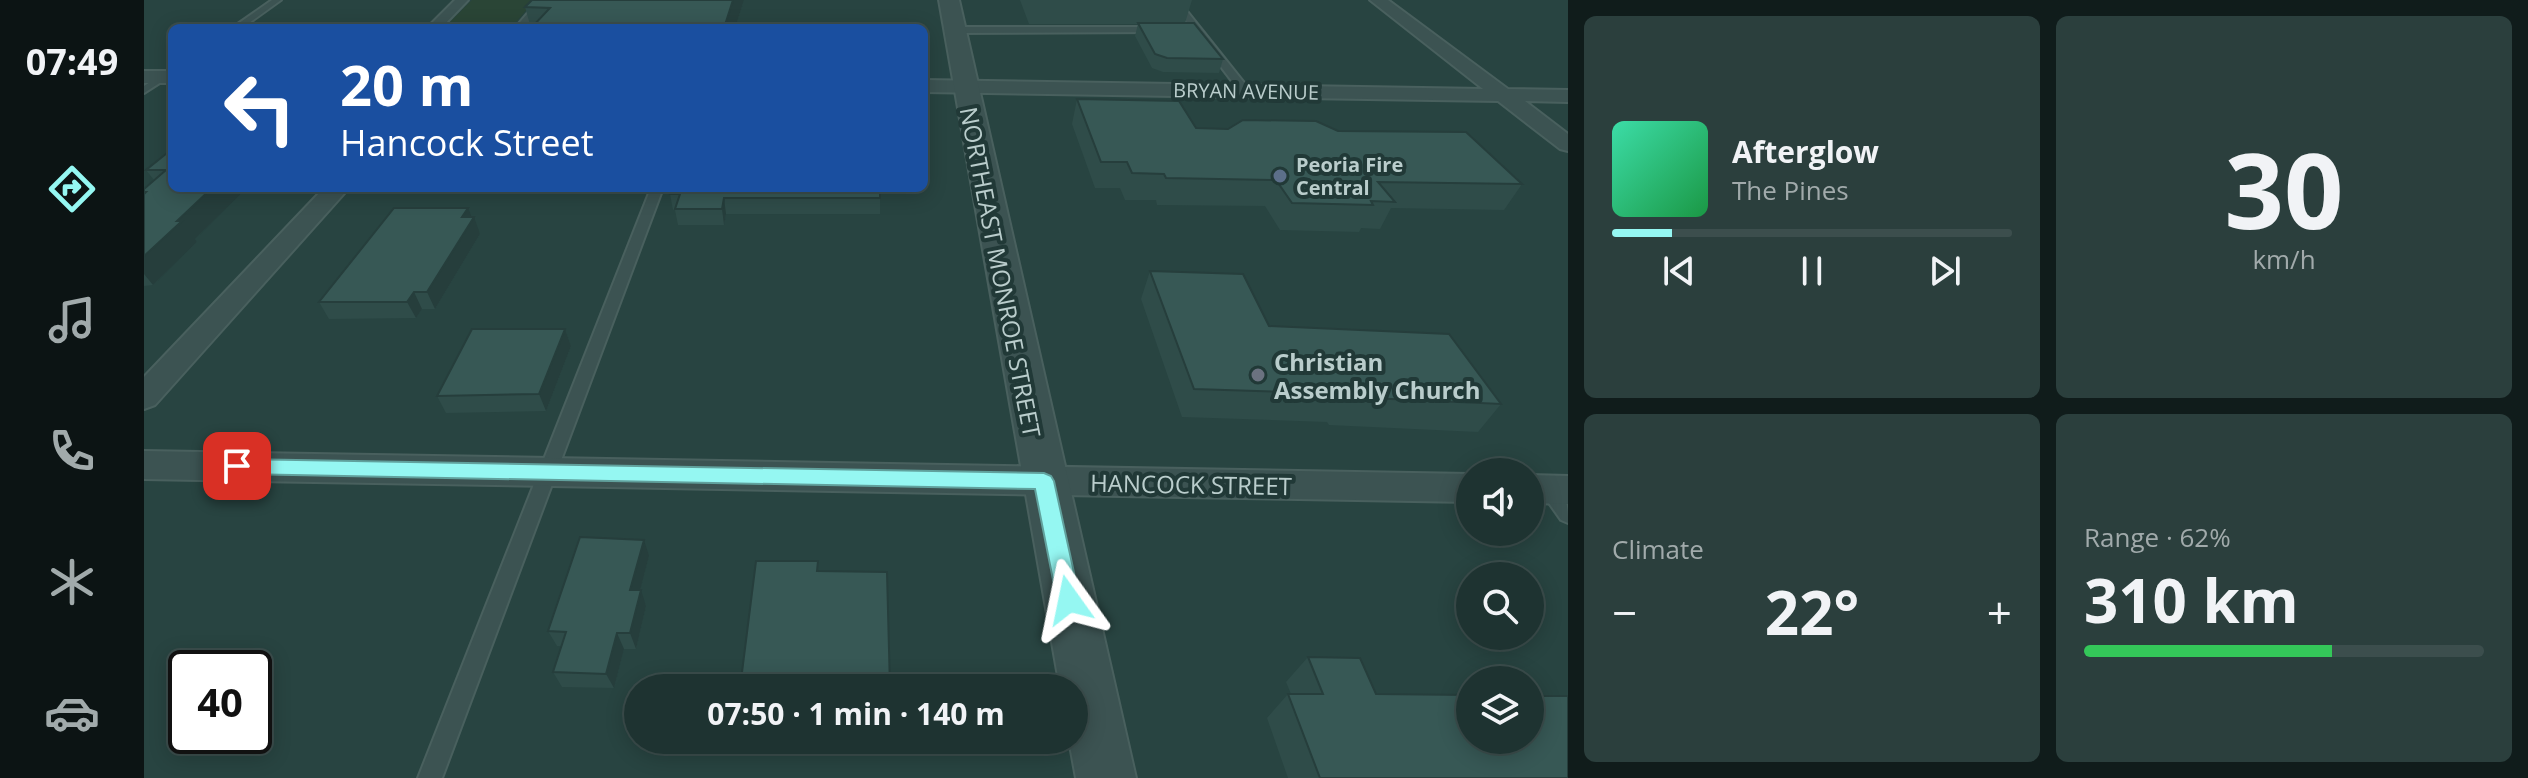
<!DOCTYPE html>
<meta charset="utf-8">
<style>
:root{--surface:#1e3331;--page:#2b3f3d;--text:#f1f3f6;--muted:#a1aaab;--line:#3c4e4d;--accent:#95f7f2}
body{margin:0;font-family:"Open Sans",sans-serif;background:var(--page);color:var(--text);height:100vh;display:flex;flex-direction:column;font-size:30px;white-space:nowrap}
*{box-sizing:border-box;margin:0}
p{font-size:26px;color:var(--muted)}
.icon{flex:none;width:44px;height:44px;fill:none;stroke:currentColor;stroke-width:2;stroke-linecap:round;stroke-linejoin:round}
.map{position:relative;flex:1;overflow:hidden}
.side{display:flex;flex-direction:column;gap:16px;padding:16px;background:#101c1b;width:960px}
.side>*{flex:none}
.top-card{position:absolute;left:24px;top:24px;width:760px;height:168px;border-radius:12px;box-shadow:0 4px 20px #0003,0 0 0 2px var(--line);background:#1a4fa0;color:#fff;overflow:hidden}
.tools{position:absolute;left:1312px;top:458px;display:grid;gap:16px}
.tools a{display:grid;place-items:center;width:88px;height:88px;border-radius:50%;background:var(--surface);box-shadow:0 4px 20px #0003,0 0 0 2px var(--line);font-size:40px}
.speed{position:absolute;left:24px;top:650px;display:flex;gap:16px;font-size:40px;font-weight:700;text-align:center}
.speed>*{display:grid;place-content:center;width:104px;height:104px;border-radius:50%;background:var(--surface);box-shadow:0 4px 20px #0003,0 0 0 2px var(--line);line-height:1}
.speed .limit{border:4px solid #111;border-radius:12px;background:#fff;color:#111}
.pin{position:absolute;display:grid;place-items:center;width:68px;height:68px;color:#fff;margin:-34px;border-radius:16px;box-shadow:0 4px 12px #0006}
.me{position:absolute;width:88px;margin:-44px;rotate:348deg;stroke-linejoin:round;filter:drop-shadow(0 0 6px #0008)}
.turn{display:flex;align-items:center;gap:28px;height:168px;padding:0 40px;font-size:36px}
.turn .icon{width:104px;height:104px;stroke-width:2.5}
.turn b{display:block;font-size:56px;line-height:68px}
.big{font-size:60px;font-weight:700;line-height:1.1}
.side .widget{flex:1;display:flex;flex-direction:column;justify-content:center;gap:12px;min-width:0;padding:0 28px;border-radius:12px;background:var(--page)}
.side .dial{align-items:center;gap:0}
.dial b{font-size:104px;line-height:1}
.song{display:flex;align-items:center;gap:24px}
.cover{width:96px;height:96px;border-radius:12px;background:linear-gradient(135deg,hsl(160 70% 55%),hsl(140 70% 35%))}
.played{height:8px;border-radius:4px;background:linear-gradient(90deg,var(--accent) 15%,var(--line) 15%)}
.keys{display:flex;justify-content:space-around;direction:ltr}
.heat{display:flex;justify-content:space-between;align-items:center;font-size:44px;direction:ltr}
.charge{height:12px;border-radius:6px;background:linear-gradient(90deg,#34c759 62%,var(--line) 0)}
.side .tiles{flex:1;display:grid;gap:16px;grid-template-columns:repeat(2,1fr)}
.trip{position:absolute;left:480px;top:674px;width:464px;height:80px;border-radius:40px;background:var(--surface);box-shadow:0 4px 20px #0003,0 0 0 2px var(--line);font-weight:700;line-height:80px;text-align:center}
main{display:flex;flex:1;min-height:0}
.dock{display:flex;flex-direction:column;width:144px;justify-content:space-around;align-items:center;background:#0c1414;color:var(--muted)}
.dock .icon{width:56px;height:56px}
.dock .active{color:var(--accent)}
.dock b{font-size:36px;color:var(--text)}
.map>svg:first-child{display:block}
</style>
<main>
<nav class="dock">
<b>07:49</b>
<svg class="icon active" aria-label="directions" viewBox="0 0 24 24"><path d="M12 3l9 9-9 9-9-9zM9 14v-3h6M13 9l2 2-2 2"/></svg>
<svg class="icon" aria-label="music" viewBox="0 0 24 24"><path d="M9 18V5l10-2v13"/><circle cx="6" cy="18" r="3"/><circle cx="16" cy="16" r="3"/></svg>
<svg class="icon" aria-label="phone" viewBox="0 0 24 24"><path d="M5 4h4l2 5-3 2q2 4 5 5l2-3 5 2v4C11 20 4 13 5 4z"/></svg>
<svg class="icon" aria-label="climate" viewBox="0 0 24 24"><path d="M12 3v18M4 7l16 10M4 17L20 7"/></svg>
<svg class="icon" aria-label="car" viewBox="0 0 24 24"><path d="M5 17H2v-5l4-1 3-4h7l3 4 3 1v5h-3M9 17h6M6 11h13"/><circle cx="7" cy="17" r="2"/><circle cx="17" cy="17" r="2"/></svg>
</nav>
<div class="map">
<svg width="1424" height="778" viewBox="0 0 1424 778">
<rect width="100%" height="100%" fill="#284441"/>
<path fill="#2a4536" d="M328,0H391L367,28H300Z"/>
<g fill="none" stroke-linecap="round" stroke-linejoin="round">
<g stroke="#49605e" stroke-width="4">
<path id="service" d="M128,0H137L98,28H88Z
M1026,0H1034L1105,89V93H1097Z
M1014,27L1017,28V32L811,33L807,30L811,27Z
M28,68V75L0,93V86Z
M507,188H519L298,778H274Z
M1404,482C1423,489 1424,505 1424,523L1417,520L1395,489L1398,484Z"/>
</g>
<g stroke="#49605e" stroke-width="4">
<path id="pedestrian" d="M311,0H324L297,28H283Z
M395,0H407L385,28H371Z"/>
</g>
<g stroke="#49605e" stroke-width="4">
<path id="minor" d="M1226,0H1244L1364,89L1424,90V102L1381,101L1424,134V151L1416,149L1354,101L780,92V80L1339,89Z
M0,71H28V83H0Z
M180,188H205L11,405L0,409V377Z
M0,451L1326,474V502L0,479Z
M1386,475L1424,476V504L1386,503Z"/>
</g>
<g stroke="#49605e" stroke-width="4">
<path id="tertiary" d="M795,0H815L992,778H932L925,740H930V688H916Z"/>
</g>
<use href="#service" fill="#3c5352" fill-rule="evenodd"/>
<use href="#pedestrian" fill="#3c5352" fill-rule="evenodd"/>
<use href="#minor" fill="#3c5352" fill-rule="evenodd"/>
<use href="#tertiary" fill="#3c5352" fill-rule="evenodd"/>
</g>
<path fill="#2f4c49" d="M388,0H600L591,28H387L381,7Z
M876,0H1048L1041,23L1079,59L1075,73L1019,72L1008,68L991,36L994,24H885Z
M933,99L1052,128L1194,131L1378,184L1360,210L1247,208L1236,229L1217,228L1215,232L1136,230L1121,206L1013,205L1012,200H981L976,188H951L928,124Z
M28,149V188H103L51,239L53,242L9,285L0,286V189L10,180L2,170Z
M526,194L736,198V214H582L580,225H534L531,210H529Z
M328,217L336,234L291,309H278L272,318L185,319L175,302Z
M1006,271L1125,326L1357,404L1334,432L1185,425L1183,422L1038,417L997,299Z
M421,329L427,346L402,411L302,413L293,396Z
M505,556L496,590L502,606L492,649H480L470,688L418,687L409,672L417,646H413L404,631Z
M1164,657L1232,694L1424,778H1144L1123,718L1144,694H1147L1142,682Z"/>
<path fill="#263e3c" d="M589,0H600L591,28H580Z
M68,188H103L51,239L53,242L9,285L0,274V256L33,221Z
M580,198L582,214L580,225L578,209Z
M324,208L329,220L330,217L336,234L291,309L283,292L318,217Z
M270,292L278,309L272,318L263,302Z
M421,329L427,346L402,411L395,394Z
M500,540L505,556L492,606L486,590Z
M497,590L502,606L492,649L486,633Z
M473,633L480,649L470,688L462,674Z"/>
<path fill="#375855" stroke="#263e3c" stroke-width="2" d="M388,0H589L580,28H387L406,8L381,7Z
M994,23H1050L1079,59L1023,58L1011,54Z
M933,99L1035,101L1052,128L1084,129L1099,120L1172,121L1194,131L1322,132L1378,184L1234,182L1251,202L1227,201L1229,205L1148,203L1132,180L1022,178L1020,174L988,173L983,162H957Z
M28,149V188H68L33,221H38L0,256V194L2,192H0V189L22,170H2Z
M528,188H736V198H580L578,209H531L536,194H526Z
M250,208H324L318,217H330L283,292H270L263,302H175Z
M1006,271L1099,274L1125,326L1305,334L1357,404L1203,397L1201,394L1050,389Z
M328,329H421L395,394L293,396Z
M436,537L500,540L486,590H497L486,633H473L462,674L409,672L422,632L404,631Z
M612,561H674L673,571L743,572L746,688H596Z
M1164,657L1216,658L1232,694L1326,695V740H1386V696H1424V778H1176L1144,694H1179Z"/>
<path fill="#95f7f2" stroke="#61a19d" stroke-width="2" d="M93,459L900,473L907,476L910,481L936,600L933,607L925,610L917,607L913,600L891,489L93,474L86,472L83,466L86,461Z"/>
<circle fill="#5c6f8a" stroke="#213937" stroke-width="3" cx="1136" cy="176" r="8"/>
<circle fill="#6b7280" stroke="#213937" stroke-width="3" cx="1114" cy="375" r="8"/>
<g text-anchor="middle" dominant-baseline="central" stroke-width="8" stroke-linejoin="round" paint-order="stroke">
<g font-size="20" fill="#bacdcc" stroke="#213937">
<text transform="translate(1102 91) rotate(1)">BRYAN AVENUE</text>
</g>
<g font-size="20" font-weight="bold" fill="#bacdcc" stroke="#213937" text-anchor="start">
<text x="1152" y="164">Peoria Fire<tspan x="1152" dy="23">Central</tspan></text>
</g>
<g font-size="24" fill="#bacdcc" stroke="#213937">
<text transform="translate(857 272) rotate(79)">NORTHEAST MONROE STREET</text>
<text transform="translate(1047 484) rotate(1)">HANCOCK STREET</text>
</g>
<g font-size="24" font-weight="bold" fill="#bacdcc" stroke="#213937" text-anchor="start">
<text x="1130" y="361">Christian<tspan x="1130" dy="28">Assembly Church</tspan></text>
</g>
</g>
</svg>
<div class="tools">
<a><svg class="icon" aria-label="sound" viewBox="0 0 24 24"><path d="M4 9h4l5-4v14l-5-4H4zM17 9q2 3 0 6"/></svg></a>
<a><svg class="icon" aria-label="search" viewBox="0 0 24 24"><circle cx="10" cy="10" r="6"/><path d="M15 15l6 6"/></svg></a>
<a><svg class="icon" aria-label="layers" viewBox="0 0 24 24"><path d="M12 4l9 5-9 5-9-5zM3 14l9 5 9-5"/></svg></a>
</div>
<div class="speed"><div class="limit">40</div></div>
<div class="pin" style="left:93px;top:466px;background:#d93025"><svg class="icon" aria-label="arrive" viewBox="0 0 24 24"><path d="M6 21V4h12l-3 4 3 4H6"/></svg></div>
<svg class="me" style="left:925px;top:600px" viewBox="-20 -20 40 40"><path d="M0-17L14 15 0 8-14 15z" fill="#95f7f2" stroke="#fff" stroke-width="4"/></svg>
<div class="trip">07:50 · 1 min · 140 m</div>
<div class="top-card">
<div class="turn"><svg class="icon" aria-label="left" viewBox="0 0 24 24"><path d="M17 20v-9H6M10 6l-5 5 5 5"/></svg><div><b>20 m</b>Hancock Street</div></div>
</div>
</div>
<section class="side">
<div class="tiles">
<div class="widget">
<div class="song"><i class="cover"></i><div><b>Afterglow</b><p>The Pines</p></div></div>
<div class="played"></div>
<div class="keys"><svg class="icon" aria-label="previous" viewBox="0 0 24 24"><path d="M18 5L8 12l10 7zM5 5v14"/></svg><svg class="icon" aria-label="pause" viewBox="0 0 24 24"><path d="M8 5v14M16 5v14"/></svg><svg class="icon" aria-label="next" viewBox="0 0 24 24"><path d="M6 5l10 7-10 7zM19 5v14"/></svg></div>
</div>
<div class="widget dial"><b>30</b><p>km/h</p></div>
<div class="widget"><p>Climate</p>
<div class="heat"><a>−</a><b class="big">22°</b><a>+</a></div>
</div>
<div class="widget"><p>Range · 62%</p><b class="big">310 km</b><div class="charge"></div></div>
</div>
</section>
</main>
